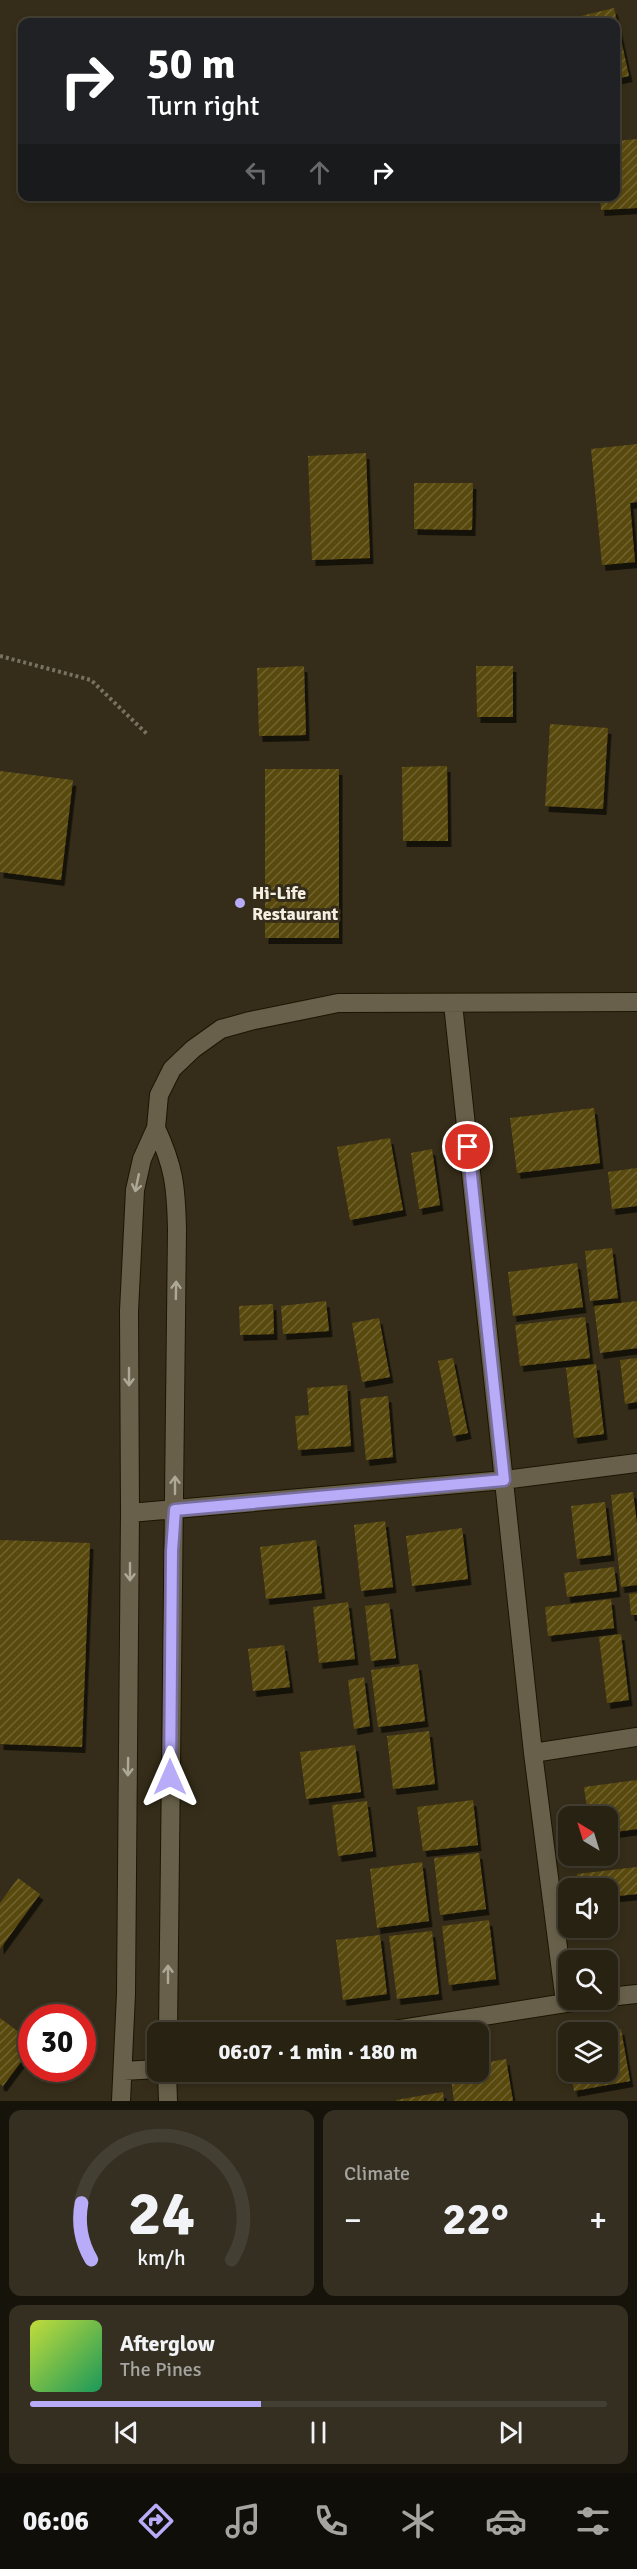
<!DOCTYPE html>
<meta charset="utf-8">
<style>
:root{--surface:#282213;--page:#342f21;--text:#f1f3f6;--muted:#a5a4a0;--line:#443f33;--accent:#b8abf7}
body{margin:0;font-family:Signika,sans-serif;background:var(--page);color:var(--text);height:100vh;display:flex;flex-direction:column;font-size:22px;white-space:nowrap}
*{box-sizing:border-box;margin:0}
p{font-size:20px;color:var(--muted)}
.icon{flex:none;width:33px;height:33px;fill:none;stroke:currentColor;stroke-width:2;stroke-linecap:round;stroke-linejoin:round}
.map{position:relative;height:2101px;overflow:hidden}
.side{display:flex;flex-direction:column;gap:9px;padding:9px;background:#16130a;flex:1}
.side>*{flex:none}
.hud{position:absolute;left:18px;top:18px;width:602px;height:183px;border-radius:12px;box-shadow:0 3px 9px #0003,0 0 0 2px var(--line);background:#202124;color:#fff;overflow:hidden}
.needle{width:39px;rotate:322deg}
.fabs{position:absolute;left:558px;top:1806px;display:grid;gap:12px}
.fabs a{display:grid;place-items:center;width:60px;height:60px;border-radius:12px;background:var(--surface);box-shadow:0 3px 9px #0003,0 0 0 2px var(--line);font-size:30px}
.speed{position:absolute;left:18px;top:2004px;display:flex;gap:12px;font-size:30px;font-weight:700;text-align:center}
.speed>*{display:grid;place-content:center;width:78px;height:78px;border-radius:50%;background:var(--surface);box-shadow:0 3px 9px #0003,0 0 0 2px var(--line);line-height:1}
.speed .limit{border:9px solid #d22;background:#fff;color:#111}
.pin{position:absolute;display:grid;place-items:center;width:51px;height:51px;color:#fff;margin:-26px;border:3px solid #fff;border-radius:50%;box-shadow:0 2px 6px #0007}
.me{position:absolute;width:66px;margin:-33px;rotate:0deg;stroke-linejoin:round;filter:drop-shadow(0 0 4px #0008)}
.turn{display:flex;align-items:center;gap:21px;height:126px;padding:0 30px;font-size:27px}
.turn .icon{width:78px;height:78px;stroke-width:2.5}
.turn b{display:block;font-size:42px;line-height:51px}
.lanes{display:flex;align-items:center;height:57px;padding:0 30px;background:#0003;justify-content:center;gap:30px;direction:ltr}
.lanes .off{opacity:.35}
.big{font-size:45px;font-weight:700;line-height:1.1}
.side .tile{flex:1;display:flex;flex-direction:column;justify-content:center;gap:9px;min-width:0;padding:0 21px;border-radius:12px;background:var(--page)}
.side .dial{align-items:center;gap:0}
.dial svg{height:156px;overflow:visible;fill:none;stroke:var(--line);stroke-width:7;stroke-linecap:round;text-anchor:middle}
.dial text{fill:var(--text);stroke:none}
.song{display:flex;align-items:center;gap:18px}
.cover{width:72px;height:72px;border-radius:9px;background:linear-gradient(135deg,hsl(70 70% 55%),hsl(150 70% 35%))}
.played{height:6px;border-radius:3px;background:linear-gradient(90deg,var(--accent) 40%,var(--line) 40%)}
.keys{display:flex;justify-content:space-around;direction:ltr}
.heat{display:flex;justify-content:space-between;align-items:center;font-size:33px;direction:ltr}
.side .tiles{flex:1;display:grid;gap:9px;grid-template-columns:1fr 1fr}
.tile:last-child{grid-column:span 2}
.trip{position:absolute;left:147px;top:2022px;width:342px;height:60px;border-radius:12px;background:var(--surface);box-shadow:0 3px 9px #0003,0 0 0 2px var(--line);font-weight:700;line-height:60px;text-align:center}
.menu{display:flex;height:96px;justify-content:space-around;align-items:center;background:#100e08;color:var(--muted)}
.menu .icon{width:42px;height:42px}
.menu .on{color:var(--accent)}
.menu b{font-size:27px;color:var(--text)}
.map>svg:first-child{display:block}
</style>
<div class="map">
<svg width="637" height="2101" viewBox="0 0 637 2101">
<defs>
<pattern id="building-hatch" width="6" height="6" patternUnits="userSpaceOnUse" patternTransform="scale(1.5)"><rect width="6" height="6" fill="#594811"/><path d="M-1 1l2-2M0 6l6-6M5 7l2-2" fill="none" stroke="#716333"/></pattern>
<filter id="shadow"><feDropShadow dx="3.5" dy="6" stdDeviation="0" flood-color="#0009"/></filter>
</defs>
<rect width="100%" height="100%" fill="#352d19"/>
<path fill="url(#building-hatch)" filter="url(#shadow)" d="M614,8L629,76L615,79V22H582L581,16Z
M637,139V208L601,210L600,196H615V141Z
M637,444V502L630,503L635,562L602,565L591,449Z
M366,453L370,558L312,560L308,456Z
M414,483H473L472,530L414,529Z
M304,666L306,735L259,736L257,668Z
M476,666H513V717H477Z
M550,724L608,728L603,809L545,806Z
M447,766L448,841H403L402,767Z
M265,769H339V938H265Z
M0,771L73,780L61,880L0,872Z
M594,1108L600,1163L517,1173L510,1118Z
M390,1138L403,1210L350,1220L337,1147Z
M432,1149L440,1205L419,1209L411,1153Z
M637,1168V1206L612,1209L608,1172Z
M612,1248L618,1298L590,1301L585,1251Z
M577,1263L583,1307L513,1316L508,1272Z
M326,1301L329,1331L283,1334L281,1306Z
M637,1301V1348L600,1353L594,1306Z
M273,1304L274,1334L240,1335L239,1306Z
M585,1317L590,1358L520,1366L515,1325Z
M379,1318L390,1377L362,1382L352,1323Z
M453,1358L468,1433L453,1436L438,1361Z
M637,1358V1402L625,1404L620,1360Z
M596,1364L604,1434L574,1438L566,1368Z
M347,1385L351,1446L298,1450L295,1416L309,1415L307,1388Z
M388,1396L393,1457L366,1460L360,1399Z
M633,1492L637,1524V1585L621,1587L611,1495Z
M605,1502L611,1555L577,1559L571,1506Z
M385,1521L393,1587L361,1591L354,1525Z
M462,1528L468,1579L412,1586L406,1536Z
M0,1540L90,1543L82,1747L0,1744Z
M316,1540L322,1593L266,1599L260,1547Z
M614,1567L617,1591L567,1597L564,1573Z
M637,1593V1615H631L629,1594Z
M611,1599L614,1628L548,1636L545,1607Z
M348,1602L355,1659L319,1663L313,1607Z
M389,1603L396,1658L371,1661L365,1606Z
M621,1634L629,1700L607,1703L599,1637Z
M284,1645L290,1687L253,1691L248,1649Z
M418,1664L425,1721L378,1727L371,1670Z
M364,1677L370,1726L354,1729L348,1680Z
M429,1731L435,1784L393,1789L387,1736Z
M355,1745L361,1792L306,1799L300,1752Z
M637,1780V1829L608,1833V1816H588L584,1787Z
M473,1800L478,1845L423,1851L417,1807Z
M367,1801L373,1851L338,1856L332,1805Z
M479,1853L486,1909L440,1915L434,1858Z
M422,1862L429,1921L377,1928L370,1869Z
M637,1867V1894L608,1897V1888H578L577,1874Z
M18,1878L40,1894L0,1949V1903Z
M489,1920L496,1979L449,1985L442,1926Z
M432,1931L439,1994L397,1999L389,1936Z
M380,1935L387,1994L343,2000L336,1940Z
M0,2018L32,2042V2047L3,2086L0,2084Z
M621,2029L630,2081L574,2091L571,2072H608V2032Z
M506,2059L513,2101H454L450,2072H478V2064Z
M443,2092L444,2101H396V2100Z"/>
<g fill="none" stroke-linecap="round" stroke-linejoin="round">
<g stroke="#1c1503" stroke-width="20">
<path id="minor" d="M453,1004L533,1753L565,2002
M156,1128C174,1167 176,1186 177,1229L168,2032
M130,1513L504,1480L637,1463
M533,1753L637,1737
M608,1997L637,1994
M382,2032L585,2000
M123,2071L158,2069
M167,2072L168,2101
M121,2101L126,1994L130,1513L129,1311L135,1190L142,1159L156,1128L159,1095L172,1069L193,1049L221,1029L250,1021L338,1003L637,1002"/>
</g>
<path stroke="#787260" stroke-width="4" stroke-dasharray="3 3" stroke-linecap="butt" d="M0,656L91,680L148,735"/>
<use href="#minor" stroke="#68604a" stroke-width="18"/>
</g>
<defs><path id="oneway-shaft" d="M-6 0H5M1.5-3L5.5 0L1.5 3" fill="none" stroke-width="1.6" stroke-linecap="round" stroke-linejoin="round" transform="scale(1.5)"/></defs>
<g stroke="#aea896">
<use href="#oneway-shaft" transform="translate(137 1183) rotate(102)"/>
<use href="#oneway-shaft" transform="translate(176 1290) rotate(-89)"/>
<use href="#oneway-shaft" transform="translate(129 1377) rotate(90)"/>
<use href="#oneway-shaft" transform="translate(175 1485) rotate(-90)"/>
<use href="#oneway-shaft" transform="translate(130 1572) rotate(90)"/>
<use href="#oneway-shaft" transform="translate(128 1767) rotate(91)"/>
<use href="#oneway-shaft" transform="translate(168 1974) rotate(-90)"/>
</g>
<g fill="none" stroke-linecap="round" stroke-linejoin="round">
<g stroke="#786fa1" stroke-width="15">
<path id="route" d="M170,1777L172,1551L175,1510L504,1480L468,1147"/>
</g>
<use href="#route" stroke="#b8abf7" stroke-width="10"/>
</g>
<circle fill="#b8abf7" stroke="#352d19" stroke-width="2" cx="240" cy="903" r="6"/>
<g text-anchor="middle" dominant-baseline="central" stroke-width="6" stroke-linejoin="round" paint-order="stroke">
<g font-size="18" font-weight="bold" fill="#f3efe2" stroke="#352d19" text-anchor="start">
<text x="252" y="893">Hi-Life<tspan x="252" dy="21">Restaurant</tspan></text>
</g>
</g>
</svg>
<div class="fabs">
<a><svg class="needle" viewBox="-14 -14 28 28"><path d="M0-13l5 13h-10z" fill="#e53935"/><path d="M0 13l5-13h-10z" fill="#a5a4a0"/></svg></a>
<a><svg class="icon" aria-label="sound" viewBox="0 0 24 24"><path d="M4 9h4l5-4v14l-5-4H4zM17 9q2 3 0 6"/></svg></a>
<a><svg class="icon" aria-label="search" viewBox="0 0 24 24"><circle cx="10" cy="10" r="6"/><path d="M15 15l6 6"/></svg></a>
<a><svg class="icon" aria-label="layers" viewBox="0 0 24 24"><path d="M12 4l9 5-9 5-9-5zM3 14l9 5 9-5"/></svg></a>
</div>
<div class="speed"><div class="limit">30</div></div>
<div class="pin" style="left:468px;top:1147px;background:#d93025"><svg class="icon" aria-label="arrive" viewBox="0 0 24 24"><path d="M6 21V4h12l-3 4 3 4H6"/></svg></div>
<svg class="me" style="left:170px;top:1777px" viewBox="-20 -20 40 40"><path d="M0-17L14 15 0 8-14 15z" fill="#b8abf7" stroke="#fff" stroke-width="4"/></svg>
<div class="trip">06:07 · 1 min · 180 m</div>
<div class="hud">
<div class="turn"><svg class="icon" aria-label="right" viewBox="0 0 24 24"><path d="M7 20v-9h11M14 6l5 5-5 5"/></svg><div><b>50 m</b>Turn right</div></div>
<div class="lanes"><svg class="icon off" aria-label="left" viewBox="0 0 24 24"><path d="M17 20v-9H6M10 6l-5 5 5 5"/></svg><svg class="icon off" aria-label="ahead" viewBox="0 0 24 24"><path d="M12 20V5M6 11l6-6 6 6"/></svg><svg class="icon" aria-label="right" viewBox="0 0 24 24"><path d="M7 20v-9h11M14 6l5 5-5 5"/></svg></div>
</div>
</div>
<section class="side">
<div class="tiles">
<div class="tile dial"><svg viewBox="0 0 100 80">
<path d="M14 69A42 42 0 1 1 86 69"/>
<path d="M14 69A42 42 0 0 1 9 40" stroke="#b8abf7"/>
<text x="50" y="56" font-size="32" font-weight="700">24</text>
<text x="50" y="72" font-size="11">km/h</text>
</svg></div>
<div class="tile"><p>Climate</p>
<div class="heat"><a>−</a><b class="big">22°</b><a>+</a></div>
</div>
<div class="tile">
<div class="song"><i class="cover"></i><div><b>Afterglow</b><p>The Pines</p></div></div>
<div class="played"></div>
<div class="keys"><svg class="icon" aria-label="previous" viewBox="0 0 24 24"><path d="M18 5L8 12l10 7zM5 5v14"/></svg><svg class="icon" aria-label="pause" viewBox="0 0 24 24"><path d="M8 5v14M16 5v14"/></svg><svg class="icon" aria-label="next" viewBox="0 0 24 24"><path d="M6 5l10 7-10 7zM19 5v14"/></svg></div>
</div>
</div>
</section>
<nav class="menu">
<b>06:06</b>
<svg class="icon on" aria-label="directions" viewBox="0 0 24 24"><path d="M12 3l9 9-9 9-9-9zM9 14v-3h6M13 9l2 2-2 2"/></svg>
<svg class="icon" aria-label="music" viewBox="0 0 24 24"><path d="M9 18V5l10-2v13"/><circle cx="6" cy="18" r="3"/><circle cx="16" cy="16" r="3"/></svg>
<svg class="icon" aria-label="phone" viewBox="0 0 24 24"><path d="M5 4h4l2 5-3 2q2 4 5 5l2-3 5 2v4C11 20 4 13 5 4z"/></svg>
<svg class="icon" aria-label="climate" viewBox="0 0 24 24"><path d="M12 3v18M4 7l16 10M4 17L20 7"/></svg>
<svg class="icon" aria-label="car" viewBox="0 0 24 24"><path d="M5 17H2v-5l4-1 3-4h7l3 4 3 1v5h-3M9 17h6M6 11h13"/><circle cx="7" cy="17" r="2"/><circle cx="17" cy="17" r="2"/></svg>
<svg class="icon" aria-label="filters" viewBox="0 0 24 24"><path d="M4 7h16M4 17h16"/><circle cx="9" cy="7" r="2"/><circle cx="15" cy="17" r="2"/></svg>
</nav>
